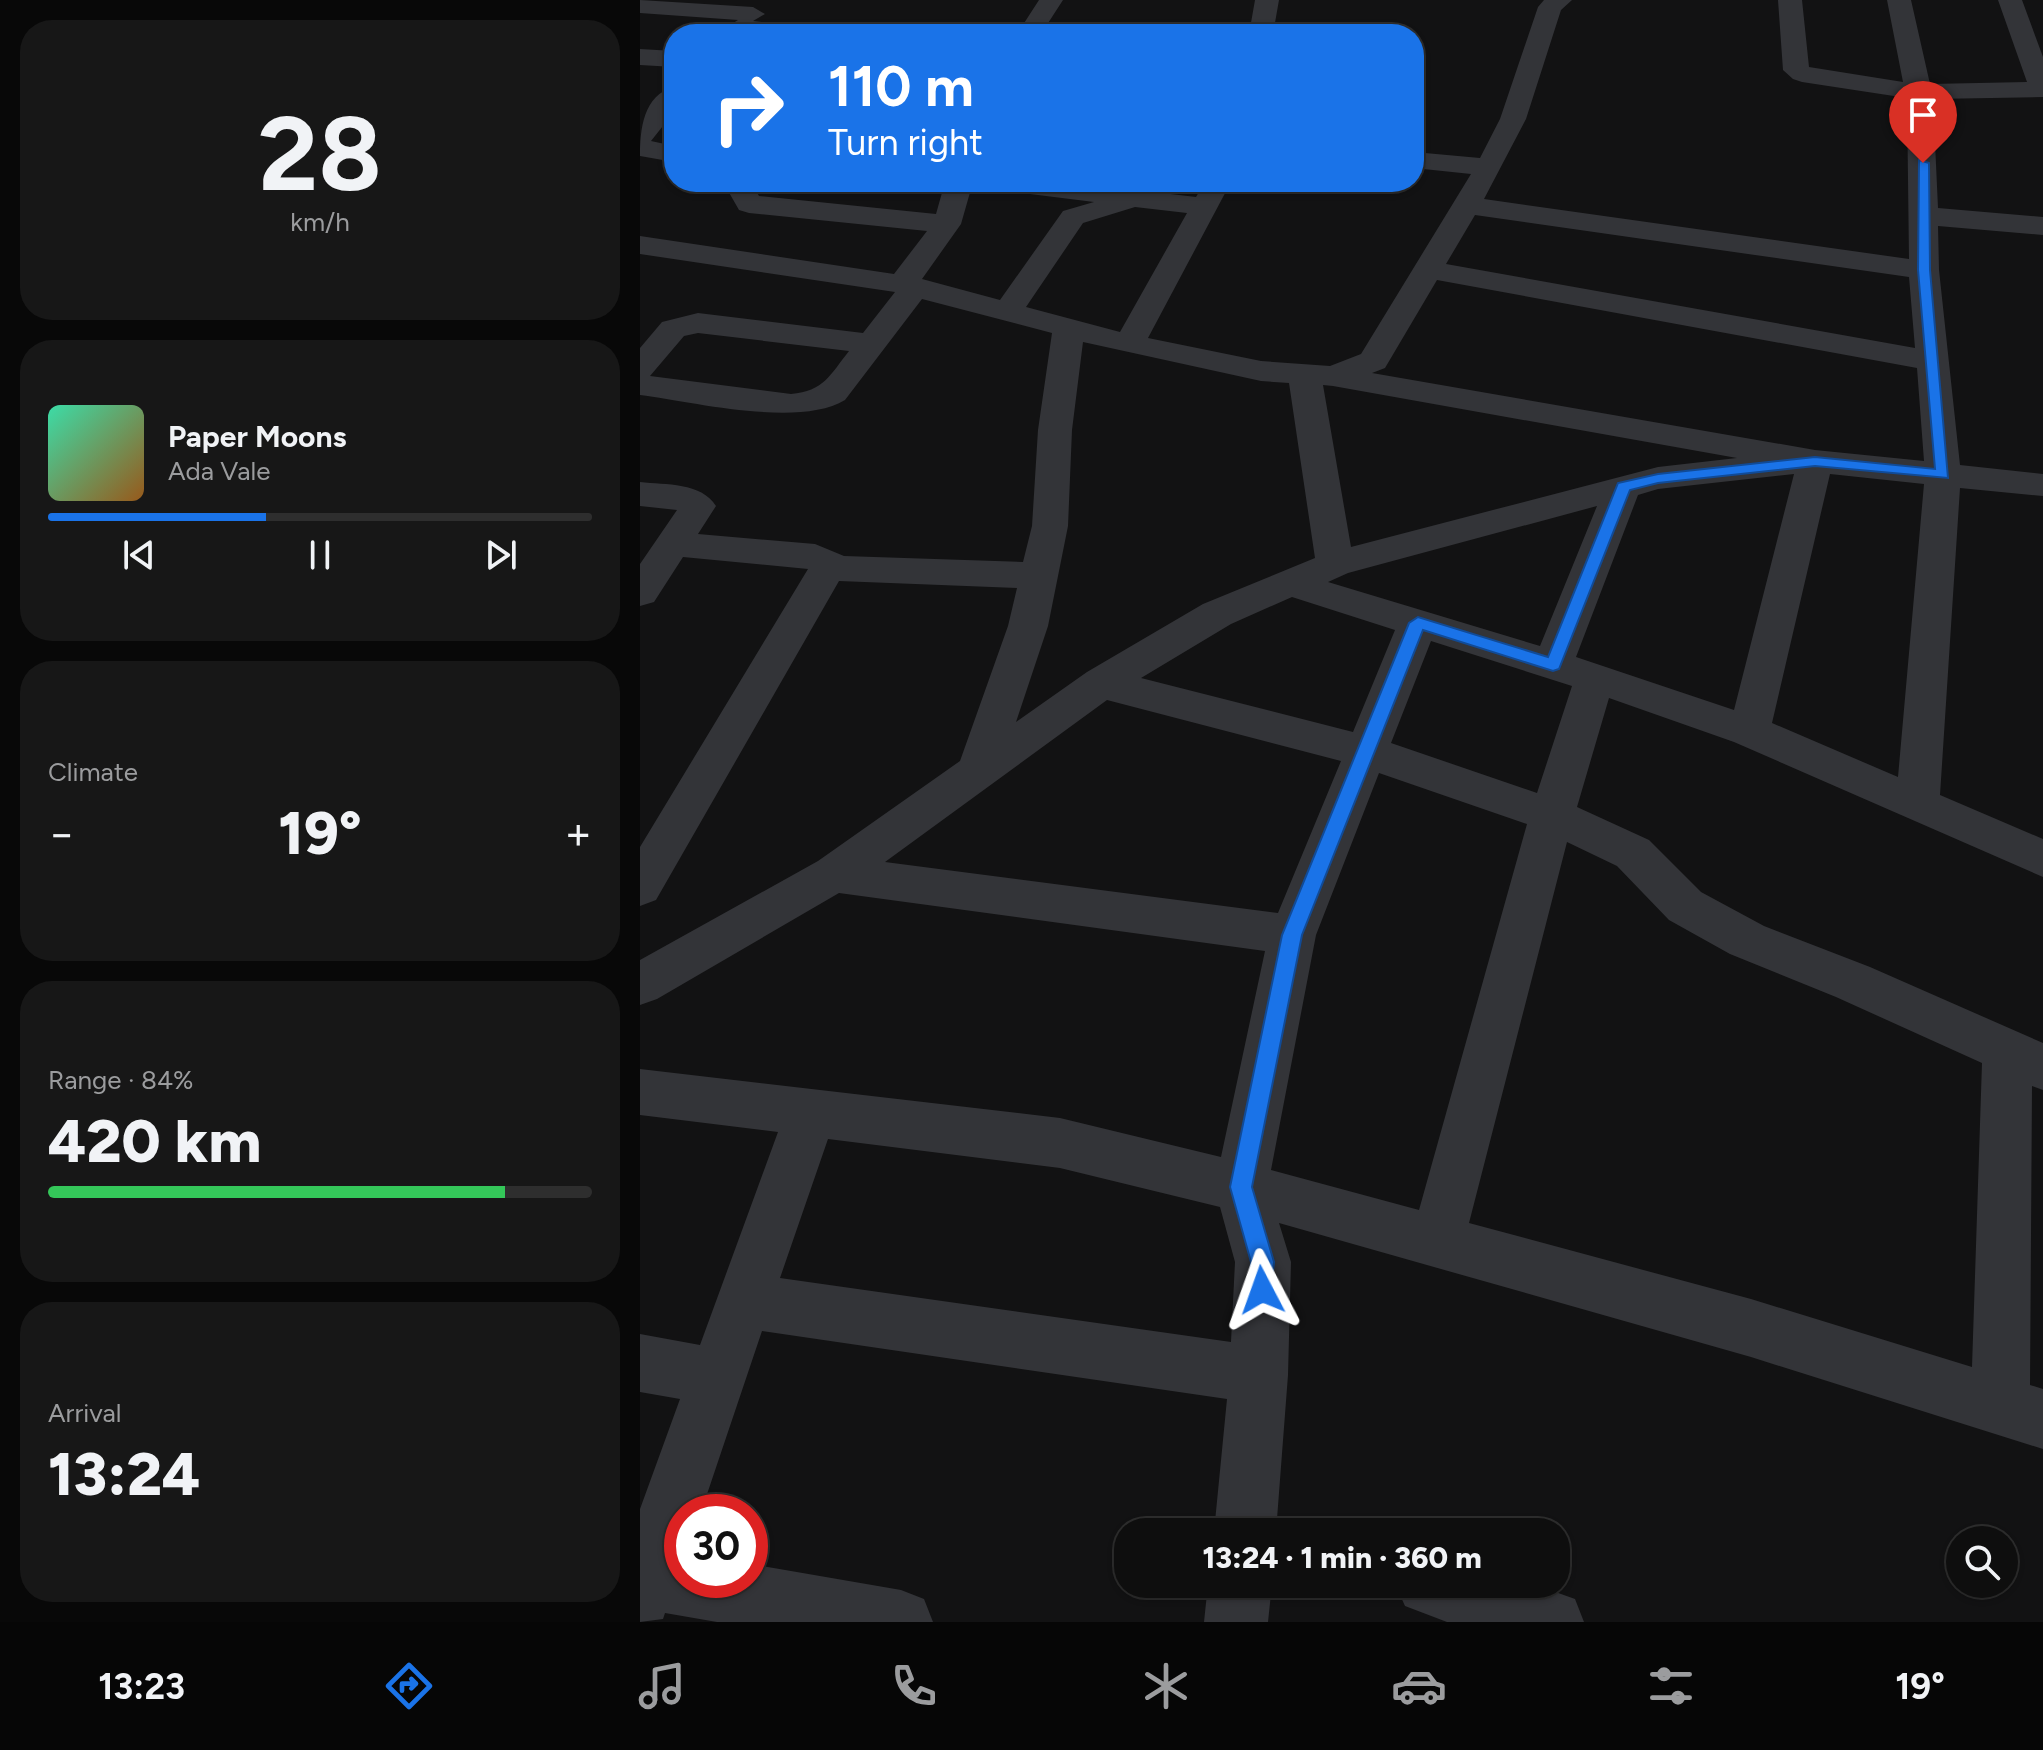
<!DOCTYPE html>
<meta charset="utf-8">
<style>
:root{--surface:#0e0e0e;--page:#171717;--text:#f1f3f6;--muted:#9b9c9e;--line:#2e2e2e;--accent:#1a73e8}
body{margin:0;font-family:Figtree,sans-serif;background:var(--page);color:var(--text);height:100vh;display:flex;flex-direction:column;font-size:30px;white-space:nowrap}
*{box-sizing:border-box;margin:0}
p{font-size:26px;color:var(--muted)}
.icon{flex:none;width:44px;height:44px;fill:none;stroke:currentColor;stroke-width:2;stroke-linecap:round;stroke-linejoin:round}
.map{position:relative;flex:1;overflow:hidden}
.sheet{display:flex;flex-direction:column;gap:20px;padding:20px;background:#080808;width:640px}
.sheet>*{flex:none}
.guide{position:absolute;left:24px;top:24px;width:760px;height:168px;border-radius:32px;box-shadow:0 2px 6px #0004,0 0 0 2px var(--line);background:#1a73e8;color:#fff;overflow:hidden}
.controls{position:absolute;left:1306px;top:1526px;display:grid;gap:16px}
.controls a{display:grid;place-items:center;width:72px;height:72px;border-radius:50%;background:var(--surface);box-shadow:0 2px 6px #0004,0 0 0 2px var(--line);font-size:40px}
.speed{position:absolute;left:24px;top:1494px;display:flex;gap:16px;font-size:40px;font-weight:700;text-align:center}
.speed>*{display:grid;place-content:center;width:104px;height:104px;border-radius:50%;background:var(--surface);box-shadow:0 2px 6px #0004,0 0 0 2px var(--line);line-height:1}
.speed .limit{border:12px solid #d22;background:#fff;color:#111}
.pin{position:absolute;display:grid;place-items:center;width:68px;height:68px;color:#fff;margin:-82px -34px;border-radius:50% 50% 50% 0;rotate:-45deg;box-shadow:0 0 8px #0007}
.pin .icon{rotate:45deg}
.me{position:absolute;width:88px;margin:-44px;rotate:356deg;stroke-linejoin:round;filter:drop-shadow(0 0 6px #0008)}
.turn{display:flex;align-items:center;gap:28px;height:168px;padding:0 32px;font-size:36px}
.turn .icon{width:104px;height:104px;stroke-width:2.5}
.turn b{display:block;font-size:56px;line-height:68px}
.big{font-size:60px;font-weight:800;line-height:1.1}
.sheet .card{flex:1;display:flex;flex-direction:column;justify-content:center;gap:12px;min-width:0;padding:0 28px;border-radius:32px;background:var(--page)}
.sheet .dial{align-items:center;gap:0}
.dial b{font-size:104px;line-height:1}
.song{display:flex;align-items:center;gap:24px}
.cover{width:96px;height:96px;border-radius:12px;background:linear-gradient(135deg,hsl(160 70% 55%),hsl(30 70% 35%))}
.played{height:8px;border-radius:4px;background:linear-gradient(90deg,var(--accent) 40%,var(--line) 40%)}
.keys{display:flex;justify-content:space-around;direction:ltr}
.heat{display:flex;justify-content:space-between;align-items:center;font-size:44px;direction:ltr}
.charge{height:12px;border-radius:6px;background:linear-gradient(90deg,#34c759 84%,var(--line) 0)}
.trip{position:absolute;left:474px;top:1518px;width:456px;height:80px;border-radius:32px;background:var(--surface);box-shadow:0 2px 6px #0004,0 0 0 2px var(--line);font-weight:800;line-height:80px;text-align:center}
.tab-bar{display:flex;height:128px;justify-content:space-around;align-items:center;background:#060606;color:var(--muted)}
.tab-bar .icon{width:56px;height:56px}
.tab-bar .on{color:var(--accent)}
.tab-bar b{font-size:36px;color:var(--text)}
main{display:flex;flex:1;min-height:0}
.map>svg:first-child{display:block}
</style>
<main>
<section class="sheet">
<div class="card dial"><b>28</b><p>km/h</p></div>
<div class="card">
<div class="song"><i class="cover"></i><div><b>Paper Moons</b><p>Ada Vale</p></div></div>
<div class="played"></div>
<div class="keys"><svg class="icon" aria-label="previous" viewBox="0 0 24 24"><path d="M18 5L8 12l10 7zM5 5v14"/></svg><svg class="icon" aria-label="pause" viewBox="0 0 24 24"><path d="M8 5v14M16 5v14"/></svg><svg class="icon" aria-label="next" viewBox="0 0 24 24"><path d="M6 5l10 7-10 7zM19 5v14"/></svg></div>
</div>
<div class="card"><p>Climate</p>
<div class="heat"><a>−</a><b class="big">19°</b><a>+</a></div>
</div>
<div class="card"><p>Range · 84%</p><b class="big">420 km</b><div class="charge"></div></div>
<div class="card"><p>Arrival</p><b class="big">13:24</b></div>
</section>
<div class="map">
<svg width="1403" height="1622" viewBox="0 0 1403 1622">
<rect width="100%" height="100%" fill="#121213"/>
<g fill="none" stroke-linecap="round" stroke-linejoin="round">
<path fill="#333438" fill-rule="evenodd" d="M0,0L113,7L125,14L113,21L169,27L181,34H98L87,27L98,20L0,13Z
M399,0H423L401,34H377Z
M615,0H639L633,34H609Z
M904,0H932L921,10L886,119L844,199L1269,259L1267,98L1162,82L1153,79L1143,70L1138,0H1162L1169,67L1263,82L1247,0H1271L1290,84L1387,82L1358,0H1382L1403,57V97L1293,99L1298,208L1403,217V235L1298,226L1299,270L1320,465L1403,474V496L1320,488L1300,795L1403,839V877L1094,742L969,698L937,807L1009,840L1061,892L1124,926L1230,967L1403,1043V1090L1392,1086L1390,1385L1403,1389V1449L1111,1357L639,1223L651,1262L648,1375L636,1532H574L587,1399L122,1331L61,1512H42V1580H110V1564L261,1590L284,1599L293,1622H77L25,1613L23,1619L0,1622V1509L40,1399L0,1392V1334L60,1345L138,1132L0,1115V1069L420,1118L581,1157L625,951L199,893L17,999L0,1005V960L178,861L320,761L368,626L377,588L199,581L16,900L0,906V847L168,569L43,557L14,602L0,606V564L37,510L0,506V482C26,485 61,482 76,506L58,534L175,544L204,556L383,562L392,526L398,430L412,333L282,299L205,400C159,428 54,402 0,395V348L22,322L58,313L223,333L255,292L0,254V236L254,274L287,231L109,213L99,210L83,182H111L119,196L296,214L305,182H333L321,224L282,279L360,300L423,211L454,202L358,190L348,188L344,182H429L556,197L565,182H591L508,338L621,361L690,366L721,354L831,174L774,168V152L840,158L860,119L898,7ZM495,207L547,213L480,332L386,307L443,223ZM835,215L1269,277L1275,348L806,264ZM797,280L1277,368L1284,461L1175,450L732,373L745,368ZM58,333L209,351C190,375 184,391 151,394L10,376L44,336ZM443,342L621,381L649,383L675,558L563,604L447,672L376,722L408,626L428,526L432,430ZM683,385L693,386L1097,458L1018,467L711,547ZM1154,474L1094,710L936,657L998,495L1018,489ZM1190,474L1284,484L1258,777L1132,723ZM957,506L900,646L688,582L708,573ZM652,597L755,630L713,732L501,678L591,624ZM791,641L932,686L897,793L751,743ZM467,700L701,761L638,913L245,862ZM739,773L887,824L779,1210L631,1170L676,935ZM927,842L977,866L1029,920L1090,954L1196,997L1342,1063L1332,1367L1111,1299L829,1223ZM188,1139L420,1168L580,1207L595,1262L591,1342L140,1278Z
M0,49L34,51V67L0,65Z
M34,87V112L11,141L34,146V162L0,156C0,130 3,95 34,87Z
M568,1584H632L628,1622H564Z
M755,1584H893L935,1599L944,1622H807L765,1606Z"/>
</g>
<path fill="#1a73e8" stroke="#114b97" stroke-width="2" d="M1279,160L1289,163L1290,270L1308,478L1175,466L1018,483L990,490L919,669L913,671L783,630L662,935L612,1187L634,1262L630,1298L622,1302L614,1298L610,1290L611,1262L590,1187L642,935L769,623L778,617L908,657L978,483L1018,474L1175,457L1295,469L1278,270Z"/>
</svg>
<div class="controls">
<a><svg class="icon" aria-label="search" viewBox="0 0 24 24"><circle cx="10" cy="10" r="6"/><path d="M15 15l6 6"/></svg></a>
</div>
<div class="speed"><div class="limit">30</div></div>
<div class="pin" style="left:1283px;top:163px;background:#d93025"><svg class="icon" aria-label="arrive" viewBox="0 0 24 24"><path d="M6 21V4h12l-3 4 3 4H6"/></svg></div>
<svg class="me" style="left:622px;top:1290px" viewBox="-20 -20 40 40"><path d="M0-17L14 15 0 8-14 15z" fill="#1a73e8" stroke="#fff" stroke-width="4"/></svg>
<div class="trip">13:24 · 1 min · 360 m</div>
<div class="guide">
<div class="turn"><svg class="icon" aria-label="right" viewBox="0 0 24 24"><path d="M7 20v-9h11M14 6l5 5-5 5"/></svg><div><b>110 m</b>Turn right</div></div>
</div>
</div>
</main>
<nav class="tab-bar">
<b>13:23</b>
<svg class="icon on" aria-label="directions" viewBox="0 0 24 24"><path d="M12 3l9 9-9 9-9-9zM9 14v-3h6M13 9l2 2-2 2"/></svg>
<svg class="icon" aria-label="music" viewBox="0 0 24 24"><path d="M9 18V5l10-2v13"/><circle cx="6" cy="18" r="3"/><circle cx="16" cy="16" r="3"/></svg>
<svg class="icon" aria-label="phone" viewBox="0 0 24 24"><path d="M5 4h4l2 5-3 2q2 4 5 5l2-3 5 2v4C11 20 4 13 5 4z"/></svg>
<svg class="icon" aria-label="climate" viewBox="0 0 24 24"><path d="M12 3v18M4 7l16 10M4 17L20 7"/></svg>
<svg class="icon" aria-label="car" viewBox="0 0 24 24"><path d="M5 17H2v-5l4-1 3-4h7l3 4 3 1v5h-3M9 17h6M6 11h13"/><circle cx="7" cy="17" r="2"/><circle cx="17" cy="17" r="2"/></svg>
<svg class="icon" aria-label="filters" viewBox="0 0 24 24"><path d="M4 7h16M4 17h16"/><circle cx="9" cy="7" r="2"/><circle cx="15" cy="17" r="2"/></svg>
<b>19°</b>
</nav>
